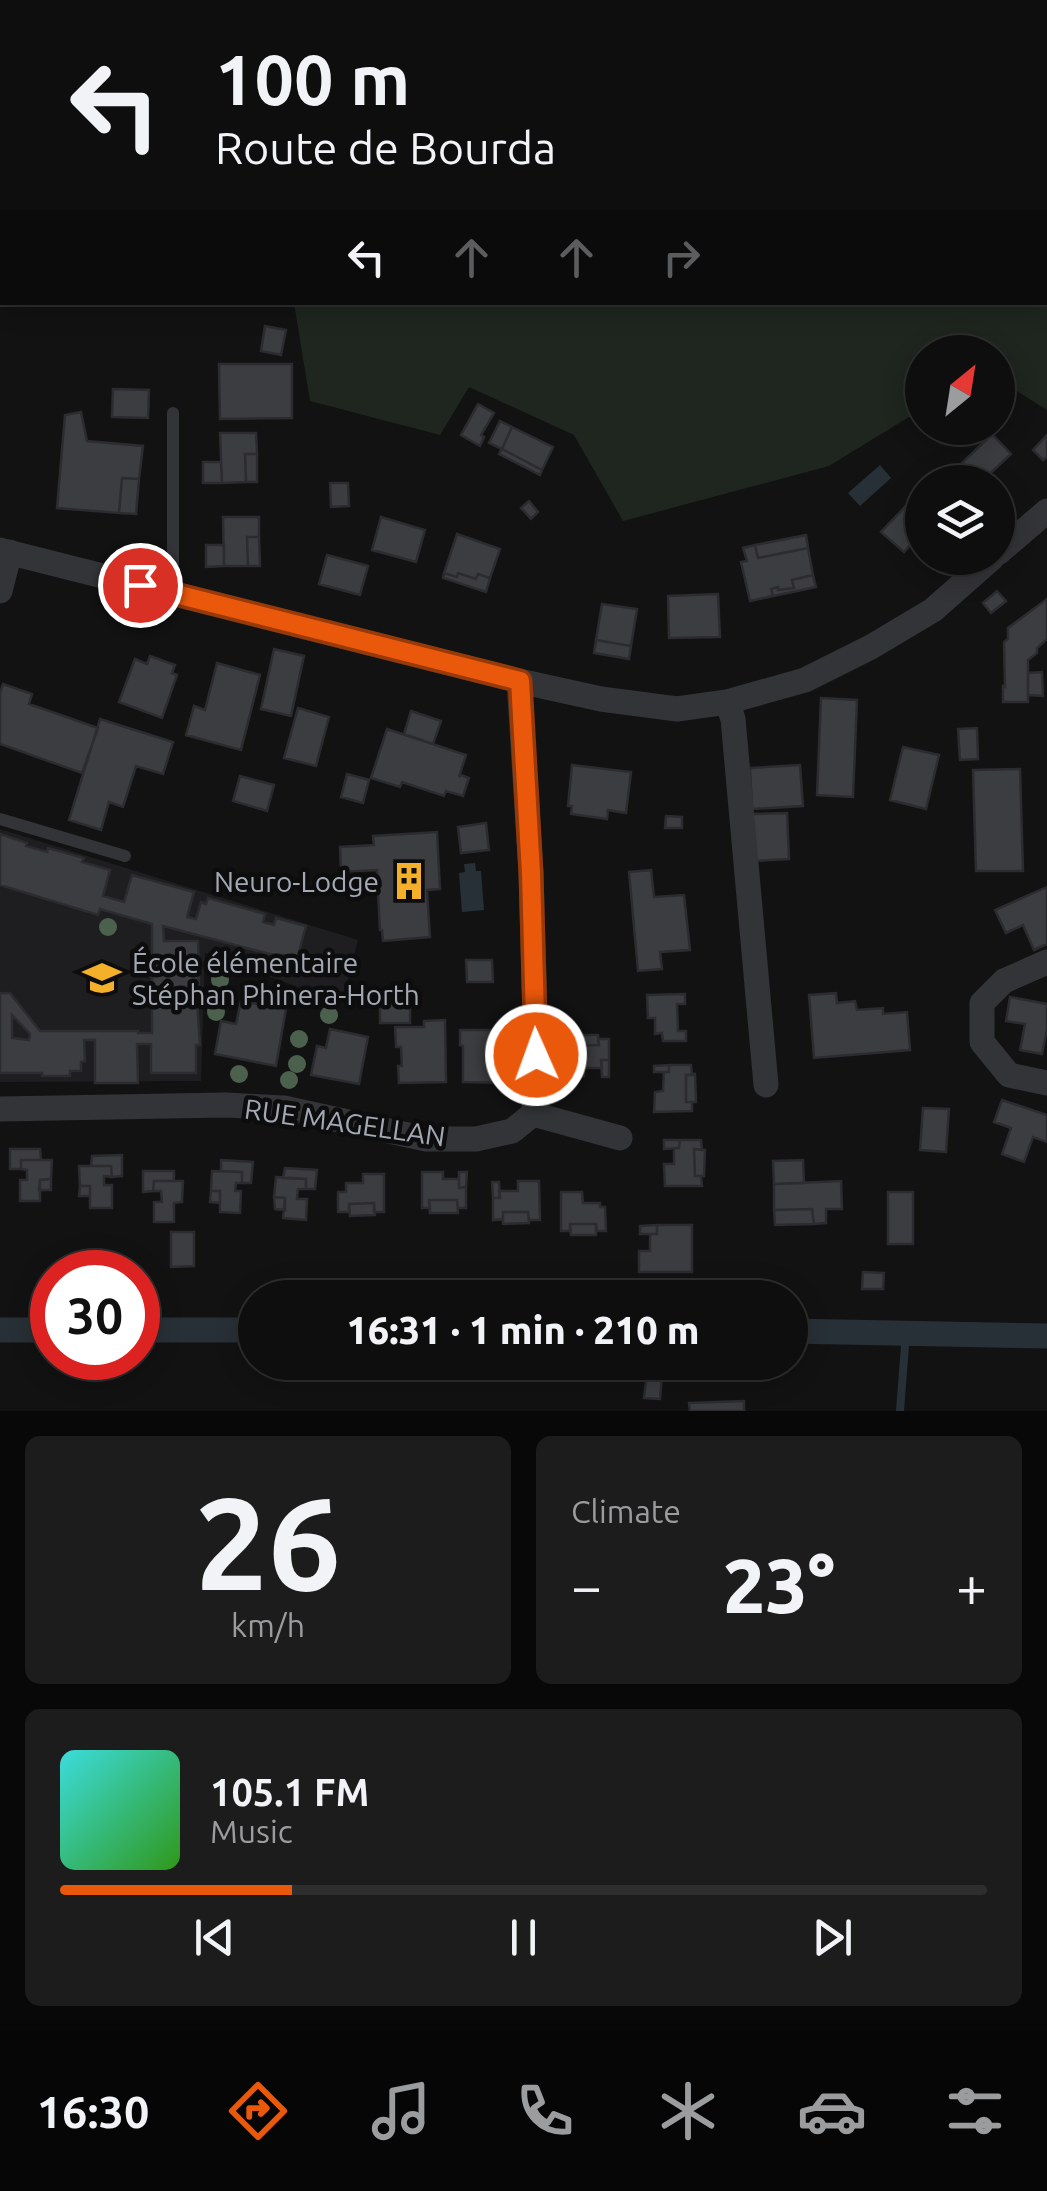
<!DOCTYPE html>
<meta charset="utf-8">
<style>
:root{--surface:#0e0e0e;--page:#1c1c1c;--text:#f1f3f6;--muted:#9b9c9e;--line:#2e2e2e;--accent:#ea580c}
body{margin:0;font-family:Ubuntu,sans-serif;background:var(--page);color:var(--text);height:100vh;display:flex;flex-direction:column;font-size:38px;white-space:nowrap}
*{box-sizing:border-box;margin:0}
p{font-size:32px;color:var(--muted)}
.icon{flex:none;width:55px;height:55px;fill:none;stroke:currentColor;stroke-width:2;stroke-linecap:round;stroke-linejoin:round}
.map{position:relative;height:1411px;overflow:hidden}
.drawer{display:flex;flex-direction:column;gap:25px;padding:25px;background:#080808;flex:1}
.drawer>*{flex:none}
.top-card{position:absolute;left:0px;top:0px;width:1048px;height:305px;box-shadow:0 5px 25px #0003,0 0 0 2px var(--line);background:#0e0e0e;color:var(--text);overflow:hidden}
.needle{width:65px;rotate:30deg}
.controls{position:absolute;left:905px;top:335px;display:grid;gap:20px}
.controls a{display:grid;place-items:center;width:110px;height:110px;border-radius:50%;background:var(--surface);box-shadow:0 5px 25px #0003,0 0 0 2px var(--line);font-size:50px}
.speed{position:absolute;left:30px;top:1250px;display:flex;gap:20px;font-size:50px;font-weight:700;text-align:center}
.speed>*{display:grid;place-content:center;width:130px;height:130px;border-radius:50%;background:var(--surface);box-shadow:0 5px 25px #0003,0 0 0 2px var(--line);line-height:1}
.speed .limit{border:15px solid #d22;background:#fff;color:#111}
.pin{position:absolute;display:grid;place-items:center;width:85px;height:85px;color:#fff;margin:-42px;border:5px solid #fff;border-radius:50%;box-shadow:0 2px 10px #0007}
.me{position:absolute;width:110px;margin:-55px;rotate:358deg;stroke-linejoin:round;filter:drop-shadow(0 0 8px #0008)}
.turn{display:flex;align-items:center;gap:35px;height:210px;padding:0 50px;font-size:45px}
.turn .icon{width:130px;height:130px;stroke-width:2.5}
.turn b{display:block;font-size:70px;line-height:85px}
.lanes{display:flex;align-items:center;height:95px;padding:0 50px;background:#0003;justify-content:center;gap:50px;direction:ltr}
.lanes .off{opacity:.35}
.big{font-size:75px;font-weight:800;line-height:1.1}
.drawer .tile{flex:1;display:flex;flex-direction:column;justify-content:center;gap:15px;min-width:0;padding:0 35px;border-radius:15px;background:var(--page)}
.drawer .dial{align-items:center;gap:0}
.dial b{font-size:130px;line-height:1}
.song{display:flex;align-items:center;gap:30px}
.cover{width:120px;height:120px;border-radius:15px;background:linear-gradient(135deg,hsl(180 70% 55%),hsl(110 70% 35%))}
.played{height:10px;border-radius:5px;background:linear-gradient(90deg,var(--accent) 25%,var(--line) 25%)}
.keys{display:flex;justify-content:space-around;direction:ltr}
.heat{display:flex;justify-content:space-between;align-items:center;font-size:55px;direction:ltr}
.drawer .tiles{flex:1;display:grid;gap:25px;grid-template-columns:1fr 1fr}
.tile:last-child{grid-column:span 2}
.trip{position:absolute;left:238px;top:1280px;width:570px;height:100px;border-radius:50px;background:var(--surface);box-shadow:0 5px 25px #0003,0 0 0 2px var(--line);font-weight:800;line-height:100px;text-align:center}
.dock{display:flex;height:160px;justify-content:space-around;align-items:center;background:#060606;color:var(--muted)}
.dock .icon{width:70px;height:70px}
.dock .active{color:var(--accent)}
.dock b{font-size:45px;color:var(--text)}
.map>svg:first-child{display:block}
</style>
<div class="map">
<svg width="1047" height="1411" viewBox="0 0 1047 1411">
<rect width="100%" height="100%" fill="#121213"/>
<path fill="#1e1e20" d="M0,829L358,940L342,1003L205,953L201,1081L0,1082Z"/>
<path fill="#1e261f" d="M233,0H966L964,2H237Z
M1045,183H1047V410L998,379V352H922V409L829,466L623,521L574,435L469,387L440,435L310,401L294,303L1045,302Z"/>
<path fill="#283037" d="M880,465L891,478L860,506L848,493Z
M475,863L476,871H481L484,910L462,912L459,873L465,872L464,864Z"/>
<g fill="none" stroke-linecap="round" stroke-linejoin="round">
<path stroke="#283037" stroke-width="8" d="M900,1411L906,1333"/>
<path stroke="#283037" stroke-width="25" d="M0,1330H52
M138,1330H255
M790,1331L1047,1336"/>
</g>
<path fill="#3c3d40" stroke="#2c2c30" stroke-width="2.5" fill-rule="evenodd" d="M265,326L286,330L281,355L261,351Z
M219,364H292V418L220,419Z
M113,389L149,390L148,418L112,417Z
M478,404L494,413L481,435L484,437L480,446L461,435Z
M81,412L87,441L143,446L139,479L122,478L119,513L57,508L65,415Z
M500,421L512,427L502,449L489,443Z
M512,427L553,447L542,470L502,449Z
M220,433H256L257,454H245L246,482L222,483Z
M992,434L1011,454L981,482L962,463Z
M1047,435V457L1043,460L1033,450Z
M502,449L542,470L540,475L499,454Z
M245,454H257V482H246Z
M203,462H221L222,483H203Z
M954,469L968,482H945L943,481Z
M122,478L139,479L136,514L119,513Z
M330,483H348L349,506L331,507Z
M920,491L922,493V532L904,552L881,532Z
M529,501L538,512L531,519L521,508Z
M223,517H259V537H247L248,566H224Z
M381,517L425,530L416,562L372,550Z
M457,534L500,549L490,578L478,574L476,579L458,573L457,577L444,573Z
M806,535L808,548L758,558L755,545Z
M247,537H259L260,566H248Z
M206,545H224V566L206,567Z
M755,545L758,558L808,548L813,575L792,580L794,588L778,590V587L771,589L773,596L750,601L741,562L747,561L743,548Z
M327,555L368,566L360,595L319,584Z
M444,573L457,577L458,573L476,579L478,574L490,578L486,592L443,578Z
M813,575L816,587L773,596L771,589L778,587V590L794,588L792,580Z
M997,591L1006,601L991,613L983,603Z
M718,594L720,637L669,638L668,596Z
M1047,599V639L1037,648V653L1028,660V702H1003V686L1005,687L1004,642L1008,639V628Z
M602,604L637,609L631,646L596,640Z
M596,640L631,646L629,659L594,653Z
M274,649L304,656L291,716L261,709Z
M150,656L175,665L172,673L177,675L162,718L119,702L135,659L147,664Z
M217,663L260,675L241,750L186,735L194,706L205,710Z
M1042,672L1043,696L1028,695V673Z
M3,684L32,694L29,704L98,728L82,773L0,744V693Z
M821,698L857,700L853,797L817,795Z
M298,708L329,717L316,766L284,758Z
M411,711L441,721L433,744L404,734Z
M100,719L173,742L163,774L136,766L123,807L109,802L101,830L69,820Z
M977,728L978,759L960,760L958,729Z
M387,729L466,755L459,777L461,775L469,778L463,796L446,791L444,796L402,782L400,787L371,778Z
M903,747L939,755L926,809L890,800Z
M572,765L631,772L626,813L608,810L607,819L571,814L572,806H568Z
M800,765L803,806L752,809L750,768Z
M1020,769L1023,871H976L973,770Z
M347,774L369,780L363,803L341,797Z
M240,776L274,785L267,811L233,801Z
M787,813L789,859L754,861L752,814Z
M666,816L682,817V828H665Z
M486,823L489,850L461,853L458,827Z
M437,832L440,889L427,890L430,937L383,941L382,930H380L377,870L341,872L340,847L374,845L373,836Z
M0,834L27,843L26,846L47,852L48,848L84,858L82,862L110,870L103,896L124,902L132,875L194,892L187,917L196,919L201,902L206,904L208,898L265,914L263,922L274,925L276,918L306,926L297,959L282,955L281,957L163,926L164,941H198L199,985H196L200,1045H196V1073H151V1044H137L138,1083H95V1040H84L85,1061L81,1062V1071H70V1076H42V1073H0V993H10L40,1031H138V1033H152V924L100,909L98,915L0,885ZM12,1015L30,1034L29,1040L12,1038Z
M651,870L654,897L684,895L690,950L660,952L662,969L638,971L629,872Z
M1047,887V944L1034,950L1023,925L1006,933L995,910Z
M466,960H492L493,982H467Z
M380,989H410V1023H380Z
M836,993L837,1003L855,1001L857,1010L883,1008V1014L907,1012L910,1050L814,1058L809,995Z
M685,994V1004H677L678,1031H686V1041H663L662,1033L655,1034V1018H648L647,995Z
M1010,997L1047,1004V1029L1042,1054L1020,1050L1025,1024L1006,1021Z
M241,1001L286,1009L276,1066L215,1054L221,1021L236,1024Z
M445,1020L446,1082L399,1083L398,1066H402L401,1047H396L395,1027H424V1021Z
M330,1029L368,1037L359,1084L311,1075L317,1046L326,1048Z
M460,1030H507V1041H511L510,1083L463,1082V1046L460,1045Z
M573,1035H598L599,1045L574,1046Z
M563,1039H574V1046L599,1045L598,1039H609V1060H601L602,1068H584V1076H564Z
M601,1060H609V1077H602Z
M669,1065H691L692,1075H686V1102H692V1111L654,1112L655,1092L663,1091L664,1072H669Z
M669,1065V1072H654V1066Z
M695,1074L696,1102H686V1075Z
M1002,1100L1047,1115V1142L1033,1137L1024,1162L1002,1154L1011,1128L994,1122Z
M923,1108L949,1109L946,1152L920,1150Z
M664,1140H680L679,1148L664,1149Z
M680,1140H701L702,1150L694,1149L695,1176H701L702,1186H665L664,1164H674V1148H679Z
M10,1149H40L41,1160H21V1169H10Z
M694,1149L705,1150L704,1176H695Z
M122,1155V1176L112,1177L111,1166H91L92,1156Z
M21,1160H52L51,1179L40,1180V1201H20V1180H27V1170L21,1169Z
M221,1160L253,1162L251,1183H242V1172L221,1171Z
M803,1160L804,1183L774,1184L773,1161Z
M79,1166H111L112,1177L104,1176V1185H112V1208H90V1186H80Z
M285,1168L317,1170L315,1189H306V1179L283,1178Z
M143,1171H174V1181H154L153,1191L143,1192Z
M212,1171L242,1172V1183H236L235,1191H241L240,1213L220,1212V1191H211Z
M422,1172H443V1179H459V1188L466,1187V1208H458L457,1200H429L430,1208H422Z
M459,1172H467L466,1187L459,1188Z
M363,1174H384V1212H374V1203L349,1204V1212H338V1192H346V1183H363Z
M276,1177L306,1179V1189H298L297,1199H307L306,1220L283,1218L285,1198L274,1197Z
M51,1179V1190H39L40,1180Z
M154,1181H183L182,1202L174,1203V1222H154V1202H162L161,1191H153Z
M518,1181H539L540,1220H529L528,1212H503V1219L493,1220V1198H500L499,1191H518Z
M841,1181L842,1209H826V1223L814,1224L812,1209L774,1210V1184Z
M492,1182H499L500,1198H493Z
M80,1186H90V1196H79Z
M211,1191H220V1203L210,1202Z
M561,1192H582L583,1203H600V1207H605L606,1231H597L596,1224H570V1231H561Z
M888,1192H913V1244H888Z
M274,1197L285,1198V1210L275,1209Z
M429,1200H457L458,1213H430Z
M374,1203L375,1215L350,1216L349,1204Z
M812,1209L814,1224L775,1225L774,1210Z
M503,1212H528L529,1223L503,1224Z
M570,1224H596V1235H571Z
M657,1225V1234H640V1226Z
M657,1225H692V1272H639V1251H650V1234H657Z
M171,1232H194V1266L171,1267Z
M863,1272L884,1273L883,1289H862Z
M647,1374L662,1376L660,1399L644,1398Z
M744,1401V1411H690L689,1403Z"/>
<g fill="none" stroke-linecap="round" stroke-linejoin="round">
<path stroke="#333438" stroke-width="12" d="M173,413V593
M0,819L125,856"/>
<path stroke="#333438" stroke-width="25" d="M0,20H2
M0,550L519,681L601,699L677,709L727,702L805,680L871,647L933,610L992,558
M998,553L1047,511
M0,591L10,552
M519,681L531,873L537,1091L533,1114
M727,702L733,719L766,1085
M1047,962L1004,981L982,1003V1042L1009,1075L1047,1083
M0,1109L225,1105L284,1108L426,1139H476L512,1131L533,1114L620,1138"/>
</g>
<g fill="#4b604d">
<circle cx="108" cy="927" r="9"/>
<circle cx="220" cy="980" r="9"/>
<circle cx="284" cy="997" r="9"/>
<circle cx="216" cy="1012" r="9"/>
<circle cx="329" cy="1015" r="9"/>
<circle cx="299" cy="1039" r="9"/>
<circle cx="297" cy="1064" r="9"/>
<circle cx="239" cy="1074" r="9"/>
<circle cx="289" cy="1080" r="9"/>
</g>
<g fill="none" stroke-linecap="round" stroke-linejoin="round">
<g stroke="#983908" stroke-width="25">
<path id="route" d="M140,585L520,681L531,873L536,1055"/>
</g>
<use href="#route" stroke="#ea580c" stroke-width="18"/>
</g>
<defs>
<g id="building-bare" transform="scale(3)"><path d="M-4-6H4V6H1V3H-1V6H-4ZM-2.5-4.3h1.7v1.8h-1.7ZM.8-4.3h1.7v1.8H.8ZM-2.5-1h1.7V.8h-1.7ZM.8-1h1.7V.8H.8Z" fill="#f5b029" stroke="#0d0d0e" stroke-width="2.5" paint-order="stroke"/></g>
<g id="school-bare" transform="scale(3)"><path d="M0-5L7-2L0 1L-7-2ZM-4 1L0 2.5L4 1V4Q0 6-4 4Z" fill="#f5b029" stroke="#0d0d0e" stroke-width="2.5" paint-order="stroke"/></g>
</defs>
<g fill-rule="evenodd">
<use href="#building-bare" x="409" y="881"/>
<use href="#school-bare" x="102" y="978"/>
</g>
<g text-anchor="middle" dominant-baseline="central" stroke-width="9" stroke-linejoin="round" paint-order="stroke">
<g font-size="28" fill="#a3a8b4" stroke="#0d0d0e" text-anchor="end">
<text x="379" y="881">Neuro-Lodge</text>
<text x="132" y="962" text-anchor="start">École élémentaire<tspan x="132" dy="32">Stéphan Phinera-Horth</tspan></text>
</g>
<g font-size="28" fill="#a3a8b4" stroke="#0d0d0e">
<text transform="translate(345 1122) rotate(8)">RUE MAGELLAN</text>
</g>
</g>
</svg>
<div class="controls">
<a><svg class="needle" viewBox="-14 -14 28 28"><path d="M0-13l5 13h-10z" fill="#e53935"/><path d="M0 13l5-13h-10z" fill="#9b9c9e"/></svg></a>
<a><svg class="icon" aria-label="layers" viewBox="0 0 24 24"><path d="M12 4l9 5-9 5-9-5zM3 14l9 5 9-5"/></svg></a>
</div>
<div class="speed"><div class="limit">30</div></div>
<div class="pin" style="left:140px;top:585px;background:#d93025"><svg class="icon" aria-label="arrive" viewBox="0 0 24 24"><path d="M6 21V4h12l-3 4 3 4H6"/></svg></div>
<svg class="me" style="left:536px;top:1055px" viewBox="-20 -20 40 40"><circle r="17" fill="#ea580c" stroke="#fff" stroke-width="3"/><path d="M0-11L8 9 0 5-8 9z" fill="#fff"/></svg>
<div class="trip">16:31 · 1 min · 210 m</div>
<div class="top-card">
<div class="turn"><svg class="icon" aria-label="left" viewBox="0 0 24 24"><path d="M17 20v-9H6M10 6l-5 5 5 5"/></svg><div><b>100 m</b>Route de Bourda</div></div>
<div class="lanes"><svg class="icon" aria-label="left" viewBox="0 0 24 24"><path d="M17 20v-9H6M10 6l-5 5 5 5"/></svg><svg class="icon off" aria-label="ahead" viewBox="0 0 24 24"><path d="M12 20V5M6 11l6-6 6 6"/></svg><svg class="icon off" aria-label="ahead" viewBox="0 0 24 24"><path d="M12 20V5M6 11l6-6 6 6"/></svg><svg class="icon off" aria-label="right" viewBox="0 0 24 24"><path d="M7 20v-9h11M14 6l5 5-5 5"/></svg></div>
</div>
</div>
<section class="drawer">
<div class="tiles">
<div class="tile dial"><b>26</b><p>km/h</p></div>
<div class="tile"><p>Climate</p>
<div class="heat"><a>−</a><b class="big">23°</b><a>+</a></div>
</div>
<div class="tile">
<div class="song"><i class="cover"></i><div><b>105.1 FM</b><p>Music</p></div></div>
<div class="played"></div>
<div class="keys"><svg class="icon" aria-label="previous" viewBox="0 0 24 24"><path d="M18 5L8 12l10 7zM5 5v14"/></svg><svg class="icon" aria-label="pause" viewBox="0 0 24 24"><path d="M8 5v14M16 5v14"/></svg><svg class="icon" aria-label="next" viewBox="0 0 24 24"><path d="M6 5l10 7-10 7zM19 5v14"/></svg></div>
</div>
</div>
</section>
<nav class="dock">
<b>16:30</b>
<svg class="icon active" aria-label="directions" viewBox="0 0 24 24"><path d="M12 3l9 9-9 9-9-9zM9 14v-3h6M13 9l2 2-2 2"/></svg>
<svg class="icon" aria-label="music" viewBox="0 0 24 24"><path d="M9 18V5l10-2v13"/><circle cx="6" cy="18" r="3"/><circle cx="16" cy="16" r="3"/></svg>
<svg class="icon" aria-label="phone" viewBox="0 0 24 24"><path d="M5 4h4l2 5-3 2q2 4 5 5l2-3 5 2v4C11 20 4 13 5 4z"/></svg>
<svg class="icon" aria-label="climate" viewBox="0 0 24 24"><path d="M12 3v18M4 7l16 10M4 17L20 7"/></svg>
<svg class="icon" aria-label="car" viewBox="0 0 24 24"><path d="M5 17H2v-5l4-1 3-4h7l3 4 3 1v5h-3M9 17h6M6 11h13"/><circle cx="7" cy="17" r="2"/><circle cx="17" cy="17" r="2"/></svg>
<svg class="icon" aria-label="filters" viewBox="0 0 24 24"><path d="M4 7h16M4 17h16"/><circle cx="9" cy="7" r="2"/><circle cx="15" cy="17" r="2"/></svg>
</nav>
